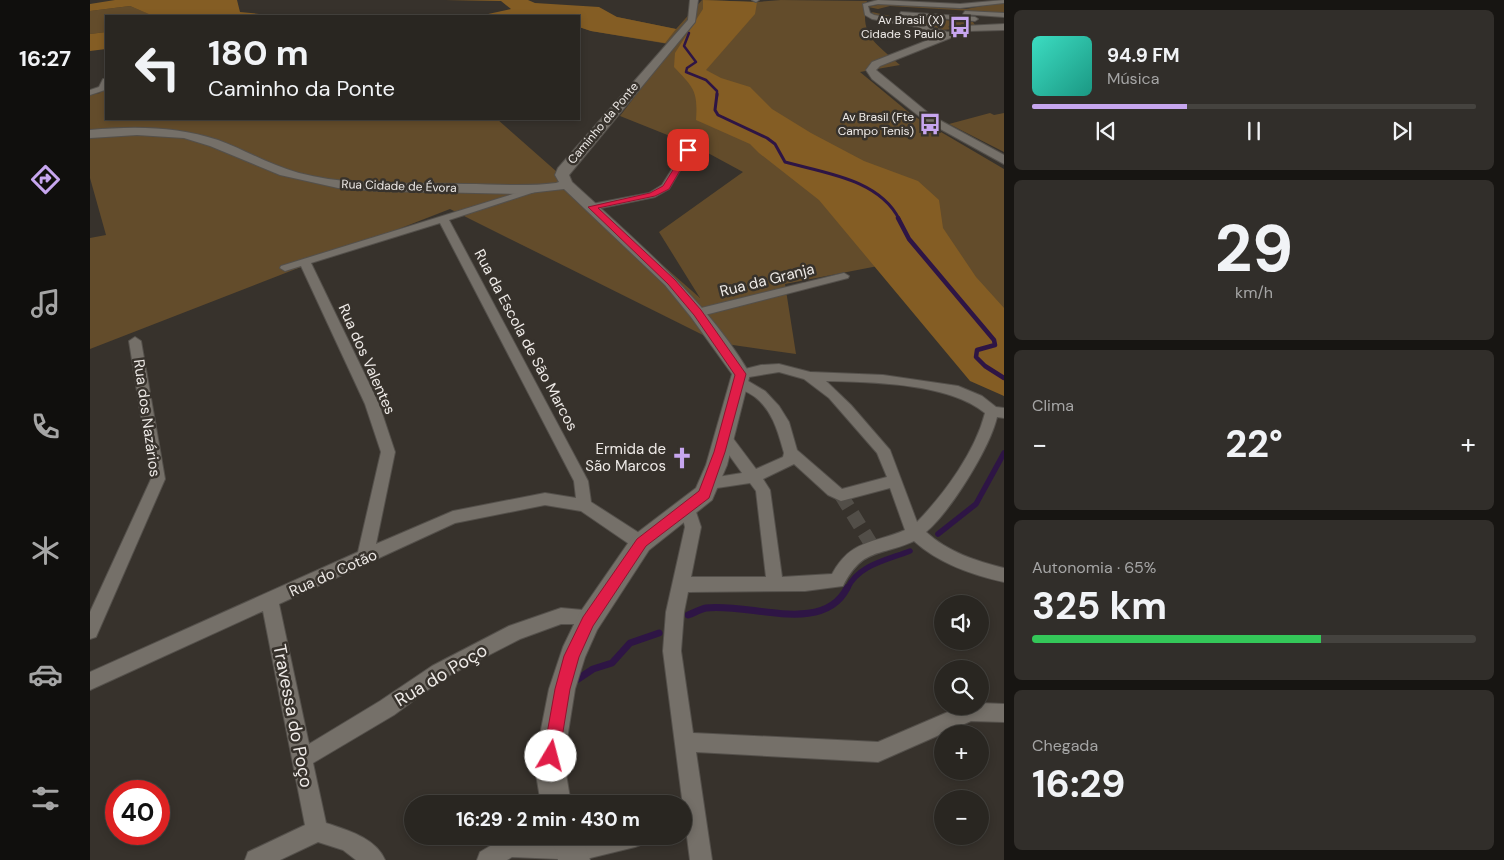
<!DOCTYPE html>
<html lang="pt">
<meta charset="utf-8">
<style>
:root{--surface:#292621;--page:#312e2a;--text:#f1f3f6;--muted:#a5a5a5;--line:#45433f;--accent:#c7a6ef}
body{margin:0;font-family:"DM Sans",sans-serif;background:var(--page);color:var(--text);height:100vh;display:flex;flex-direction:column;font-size:19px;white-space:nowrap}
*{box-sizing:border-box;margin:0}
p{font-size:16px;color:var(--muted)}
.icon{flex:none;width:28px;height:28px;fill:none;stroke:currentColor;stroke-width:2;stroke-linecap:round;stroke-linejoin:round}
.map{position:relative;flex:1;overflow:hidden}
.panel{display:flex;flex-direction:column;gap:10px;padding:10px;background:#171512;width:500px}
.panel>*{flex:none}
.top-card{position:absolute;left:15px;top:15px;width:475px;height:105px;border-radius:0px;box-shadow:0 2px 8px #0003,0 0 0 1px var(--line);background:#292621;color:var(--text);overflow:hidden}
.tools{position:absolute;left:844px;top:595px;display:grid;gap:10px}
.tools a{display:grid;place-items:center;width:55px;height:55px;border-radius:50%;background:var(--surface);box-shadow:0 2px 8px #0003,0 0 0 1px var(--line);font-size:25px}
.speed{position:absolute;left:15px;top:780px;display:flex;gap:10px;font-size:25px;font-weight:700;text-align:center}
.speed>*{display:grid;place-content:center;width:65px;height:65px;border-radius:50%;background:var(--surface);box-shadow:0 2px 8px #0003,0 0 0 1px var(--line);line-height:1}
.speed .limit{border:8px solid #d22;background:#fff;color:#111}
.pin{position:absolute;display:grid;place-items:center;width:42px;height:42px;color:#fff;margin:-21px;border-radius:10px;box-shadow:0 2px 8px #0006}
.me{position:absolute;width:55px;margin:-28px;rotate:8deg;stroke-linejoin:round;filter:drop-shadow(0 0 4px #0008)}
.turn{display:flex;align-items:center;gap:18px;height:105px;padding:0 20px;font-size:22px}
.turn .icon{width:65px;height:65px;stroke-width:2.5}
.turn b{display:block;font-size:35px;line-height:42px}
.big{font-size:38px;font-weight:700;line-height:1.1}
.panel .tile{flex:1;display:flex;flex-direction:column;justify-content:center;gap:8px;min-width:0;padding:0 18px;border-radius:8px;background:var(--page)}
.panel .dial{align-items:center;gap:0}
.dial b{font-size:65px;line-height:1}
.song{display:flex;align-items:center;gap:15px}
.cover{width:60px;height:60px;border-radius:8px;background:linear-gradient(135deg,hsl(170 70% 55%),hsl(170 70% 35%))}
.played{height:5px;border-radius:2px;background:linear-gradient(90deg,var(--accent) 35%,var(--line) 35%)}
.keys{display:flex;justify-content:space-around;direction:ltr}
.heat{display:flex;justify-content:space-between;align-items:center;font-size:28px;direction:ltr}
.charge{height:8px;border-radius:4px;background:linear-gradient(90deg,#34c759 65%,var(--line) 0)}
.trip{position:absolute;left:314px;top:795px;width:288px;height:50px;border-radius:25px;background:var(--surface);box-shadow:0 2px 8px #0003,0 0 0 1px var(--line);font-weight:700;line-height:50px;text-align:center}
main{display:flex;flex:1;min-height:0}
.menu{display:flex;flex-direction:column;width:90px;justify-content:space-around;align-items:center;background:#100f0d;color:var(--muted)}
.menu .icon{width:35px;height:35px}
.menu .current{color:var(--accent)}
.menu b{font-size:22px;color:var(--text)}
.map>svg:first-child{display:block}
</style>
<main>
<nav class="menu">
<b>16:27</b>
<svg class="icon current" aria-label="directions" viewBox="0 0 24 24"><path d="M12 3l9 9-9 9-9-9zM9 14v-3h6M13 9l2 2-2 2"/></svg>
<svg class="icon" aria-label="music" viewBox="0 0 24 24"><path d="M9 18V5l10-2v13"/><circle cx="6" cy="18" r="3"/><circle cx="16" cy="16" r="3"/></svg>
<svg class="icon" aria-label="phone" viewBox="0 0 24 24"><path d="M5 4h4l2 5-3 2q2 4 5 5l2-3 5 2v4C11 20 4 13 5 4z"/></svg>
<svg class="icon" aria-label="climate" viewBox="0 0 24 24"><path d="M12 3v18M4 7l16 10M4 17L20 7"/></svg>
<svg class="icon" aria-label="car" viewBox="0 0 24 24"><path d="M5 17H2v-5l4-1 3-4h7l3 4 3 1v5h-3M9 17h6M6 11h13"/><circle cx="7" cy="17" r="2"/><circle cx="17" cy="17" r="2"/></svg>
<svg class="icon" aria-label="filters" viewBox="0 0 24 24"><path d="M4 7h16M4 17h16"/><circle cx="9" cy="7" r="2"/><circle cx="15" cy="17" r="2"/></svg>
</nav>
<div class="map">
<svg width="914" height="860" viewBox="0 0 914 860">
<rect width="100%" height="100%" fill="#37322c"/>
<path fill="#634c2b" d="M612,0L667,2L691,0L777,1C769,36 786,43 810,65L770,72L822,115L914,169V396L788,266L695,284L706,354L629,343L360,209L0,349V238L16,235L0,178V95L10,93L16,80V119H407L610,298L569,232L653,172L605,146L530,116L584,45L501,31L489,27V16L455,15L527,17L586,29Z
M914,2V13L800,6L788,9L778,7L792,4L876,9Z
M40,6L62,15L16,16V32L0,34V11Z
M782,12L805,17L883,22L885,25L872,24L867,27L861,25L858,27L865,29L851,30L783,15Z
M900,113L904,115L914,113V152L859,124Z"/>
<path fill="#845d24" d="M25,0H147L150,12L190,16H60L61,15L40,6L0,11V4Z
M355,0H438L445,3L509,7L527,17L586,29L575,43L501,31L489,27V16H389L421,9L411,1Z
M613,0L667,2L665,14L616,70L631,78L660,87L682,109L721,133L774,161L828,181L849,200L853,228L886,277L914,308V396L880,381L729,200L669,153L660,144L606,120C608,91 604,88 584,67L585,53L613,9Z
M16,32V49L0,51V34Z"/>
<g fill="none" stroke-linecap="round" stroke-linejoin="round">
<path stroke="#2e1545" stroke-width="2.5" d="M599,33L594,46L606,62L597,68L596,72L616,80L627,91V96"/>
<path stroke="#2e1545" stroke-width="3" d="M627,94L625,110L628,115L677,138L685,144L695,162C734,173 789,179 809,219"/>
<path stroke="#2e1545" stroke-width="4.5" d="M808,218L819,239L904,340L905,345L887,350L886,357L895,366L914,378"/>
<path stroke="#2e1545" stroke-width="5.5" d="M848,534L886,504L914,453
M757,589C768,565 797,560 820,551"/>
<path stroke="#2e1545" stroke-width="7" d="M598,615C604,613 610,609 616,608C658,602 733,636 757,588
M488,679L503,669L522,663L540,643L569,633"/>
<path stroke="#524e48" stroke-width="14" stroke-dasharray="14 8" stroke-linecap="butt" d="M751,495L783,547"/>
<g stroke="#54504b" stroke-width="2">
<path id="street" d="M662,0H669L666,2Z
M788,0L870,4L914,0V3L870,8L788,4L778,6L780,13L784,15L823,22L861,33L859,36L822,26L782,19L775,15L773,4Z
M875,11L914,13V17L873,14Z
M811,12L885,17L888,19L885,21L809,15Z
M13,79H16L15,90L0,95V90L9,87Z
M598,147L602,150L579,189L565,197L502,210L497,207L502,204L559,193L572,185L594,150Z
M449,186L457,188L359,220L498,481L501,502L557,538L559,543L557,548L551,550L545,548L491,511L455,505L365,523L189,604L219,744L290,701L342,666L419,626L471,608L493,610L504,616L507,622L504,628L498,630L485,624H471L430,639L354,678L304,715L223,763L236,823C257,830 286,838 295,860H266L253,850L228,842L190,860H155L158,852L215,825L173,611L0,690V672L268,552L291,452L275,404L211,266L195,271L190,268L191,266ZM350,223L484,481L486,498L455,493L363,511L286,544L305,452L289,404L221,263Z
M754,273L759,276L758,278L607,317L601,313L603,310Z
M45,337L51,341L75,479L6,637L0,639V612L61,479L39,341Z
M689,364L720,372L793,375L868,386L892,396L906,407L914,408V418L907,417C900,448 860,512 836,532C858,552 886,561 914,568V582C882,575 848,563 824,541C789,557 773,547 753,586L715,591L598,592L594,612L591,651L603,733L788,742L872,706H890V703L914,704V722L881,721L788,762L606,752L622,860H600L573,651L576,612L595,527L590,507L593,503L598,501L603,503L611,527L601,577H676L666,491L660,483L620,489L615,487L613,483L615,479L652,473L629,441L627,437L629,433H639L666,469L693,457L694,453C688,432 683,411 665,397C657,391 647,389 642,381L646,377L645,374L647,371L671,365ZM689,372L714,379L739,398L787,453L797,477L752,489L707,450L699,422L689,406L675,391L653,378ZM736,381C781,382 859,383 895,413C885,452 855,493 827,522L800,450L761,405ZM704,464L738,495L751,501L800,488L815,530C783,544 761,539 742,574L692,577L680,490L673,479Z
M417,836L481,841L501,836H556L553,844L545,847L492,860L422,857L417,860H387L390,852Z"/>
</g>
<g stroke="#54504b" stroke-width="2">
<path id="secondary" d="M600,0H608L605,22L479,175L482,182C546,241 615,298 660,374L637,465L622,500L559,550L507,630L495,657L485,689L476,745L475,768L481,804H451L445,768L448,745L459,689L473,647L489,614L543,536L606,488L616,465L642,374L601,317L575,285L474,189L430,194L293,191L248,188L190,175L120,146L94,138L47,135L0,138V130C43,126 86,126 128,140C155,150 180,165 209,173C262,187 320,183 375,184C405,184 435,187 466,183L469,182L465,175L468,168L598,20Z
M914,24V30L878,31L790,66L786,70L842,116L914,155V164L834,120L782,79L776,70L782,62L874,26Z
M461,836H492L500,860H468Z"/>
</g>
<use href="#street" fill="#757069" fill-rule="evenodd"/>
<use href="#secondary" fill="#757069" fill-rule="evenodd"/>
</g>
<path fill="#e11d48" stroke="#92132f" d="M596,149L602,150L579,189L565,196L508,208L585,280L611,310L656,374L635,452L619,498L556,546L503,626L489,657L480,689L469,756L467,762L461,765L455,762L453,756L465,689L474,656L493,617L547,539L609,491L624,452L645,375L604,315L578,284L498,207L560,193L573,186Z"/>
<defs>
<g id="bus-bare" transform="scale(1.725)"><path d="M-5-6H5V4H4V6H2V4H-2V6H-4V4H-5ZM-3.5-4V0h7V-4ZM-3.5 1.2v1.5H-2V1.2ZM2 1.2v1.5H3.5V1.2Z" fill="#c7a6ef" stroke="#37322c" stroke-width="2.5" paint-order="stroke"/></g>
<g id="church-bare" transform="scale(1.725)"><path d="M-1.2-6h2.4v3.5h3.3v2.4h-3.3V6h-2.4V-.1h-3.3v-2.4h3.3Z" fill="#c7a6ef" stroke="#37322c" stroke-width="2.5" paint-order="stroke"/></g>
</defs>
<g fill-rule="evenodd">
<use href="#bus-bare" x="870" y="27"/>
<use href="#bus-bare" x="840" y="124"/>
<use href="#church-bare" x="592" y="458"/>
</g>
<g text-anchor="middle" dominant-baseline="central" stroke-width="5" stroke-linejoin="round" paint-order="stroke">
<g font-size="12" fill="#eeeae7" stroke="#37322c" text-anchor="end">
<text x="854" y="20">Av Brasil (X)<tspan x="854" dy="14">Cidade S Paulo</tspan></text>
<text x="824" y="117">Av Brasil (Fte<tspan x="824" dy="14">Campo Tenis)</tspan></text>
</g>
<g font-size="12" fill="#eeeae7" stroke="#37322c">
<text transform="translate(513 123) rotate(-50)">Caminho da Ponte</text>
<text transform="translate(309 186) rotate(2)">Rua Cidade de Évora</text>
</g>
<g font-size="15" fill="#eeeae7" stroke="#37322c">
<text transform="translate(677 280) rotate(-14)">Rua da Granja</text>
<text transform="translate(436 340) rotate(62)">Rua da Escola de São Marcos</text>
<text transform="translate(277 359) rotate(66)">Rua dos Valentes</text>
<text transform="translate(57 418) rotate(82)">Rua dos Nazários</text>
<text transform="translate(243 573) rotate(-24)">Rua do Cotão</text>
</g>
<g font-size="15" fill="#eeeae7" stroke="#37322c" text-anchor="end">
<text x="576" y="449">Ermida de<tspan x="576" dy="17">São Marcos</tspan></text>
</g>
<g font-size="18" fill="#eeeae7" stroke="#37322c">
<text transform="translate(351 675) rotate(-31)">Rua do Poço</text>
<text transform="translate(203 716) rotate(79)">Travessa do Poço</text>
</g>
</g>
</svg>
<div class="tools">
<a><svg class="icon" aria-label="sound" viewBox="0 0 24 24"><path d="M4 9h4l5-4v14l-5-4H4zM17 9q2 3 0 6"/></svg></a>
<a><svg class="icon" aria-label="search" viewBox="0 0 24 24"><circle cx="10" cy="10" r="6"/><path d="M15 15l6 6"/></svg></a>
<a>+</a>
<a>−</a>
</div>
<div class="speed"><div class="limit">40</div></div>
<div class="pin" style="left:598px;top:150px;background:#d93025"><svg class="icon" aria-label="arrive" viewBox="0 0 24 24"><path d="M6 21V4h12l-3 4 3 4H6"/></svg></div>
<svg class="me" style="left:461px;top:756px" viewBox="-20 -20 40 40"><circle r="19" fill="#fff"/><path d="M0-13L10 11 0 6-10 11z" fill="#e11d48"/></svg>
<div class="trip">16:29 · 2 min · 430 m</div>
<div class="top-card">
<div class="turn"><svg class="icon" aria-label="left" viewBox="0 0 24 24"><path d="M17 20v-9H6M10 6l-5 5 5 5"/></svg><div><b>180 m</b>Caminho da Ponte</div></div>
</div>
</div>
<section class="panel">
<div class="tile">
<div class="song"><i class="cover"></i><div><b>94.9 FM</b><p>Música</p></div></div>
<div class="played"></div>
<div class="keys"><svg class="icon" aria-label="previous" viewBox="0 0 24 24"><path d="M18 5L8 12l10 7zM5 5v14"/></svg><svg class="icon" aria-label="pause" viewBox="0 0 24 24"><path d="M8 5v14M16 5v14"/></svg><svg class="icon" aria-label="next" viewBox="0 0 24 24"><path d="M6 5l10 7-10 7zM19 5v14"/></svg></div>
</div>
<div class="tile dial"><b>29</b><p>km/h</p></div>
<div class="tile"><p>Clima</p>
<div class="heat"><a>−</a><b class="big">22°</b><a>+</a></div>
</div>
<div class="tile"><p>Autonomia · 65%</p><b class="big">325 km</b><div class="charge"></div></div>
<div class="tile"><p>Chegada</p><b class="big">16:29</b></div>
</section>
</main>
